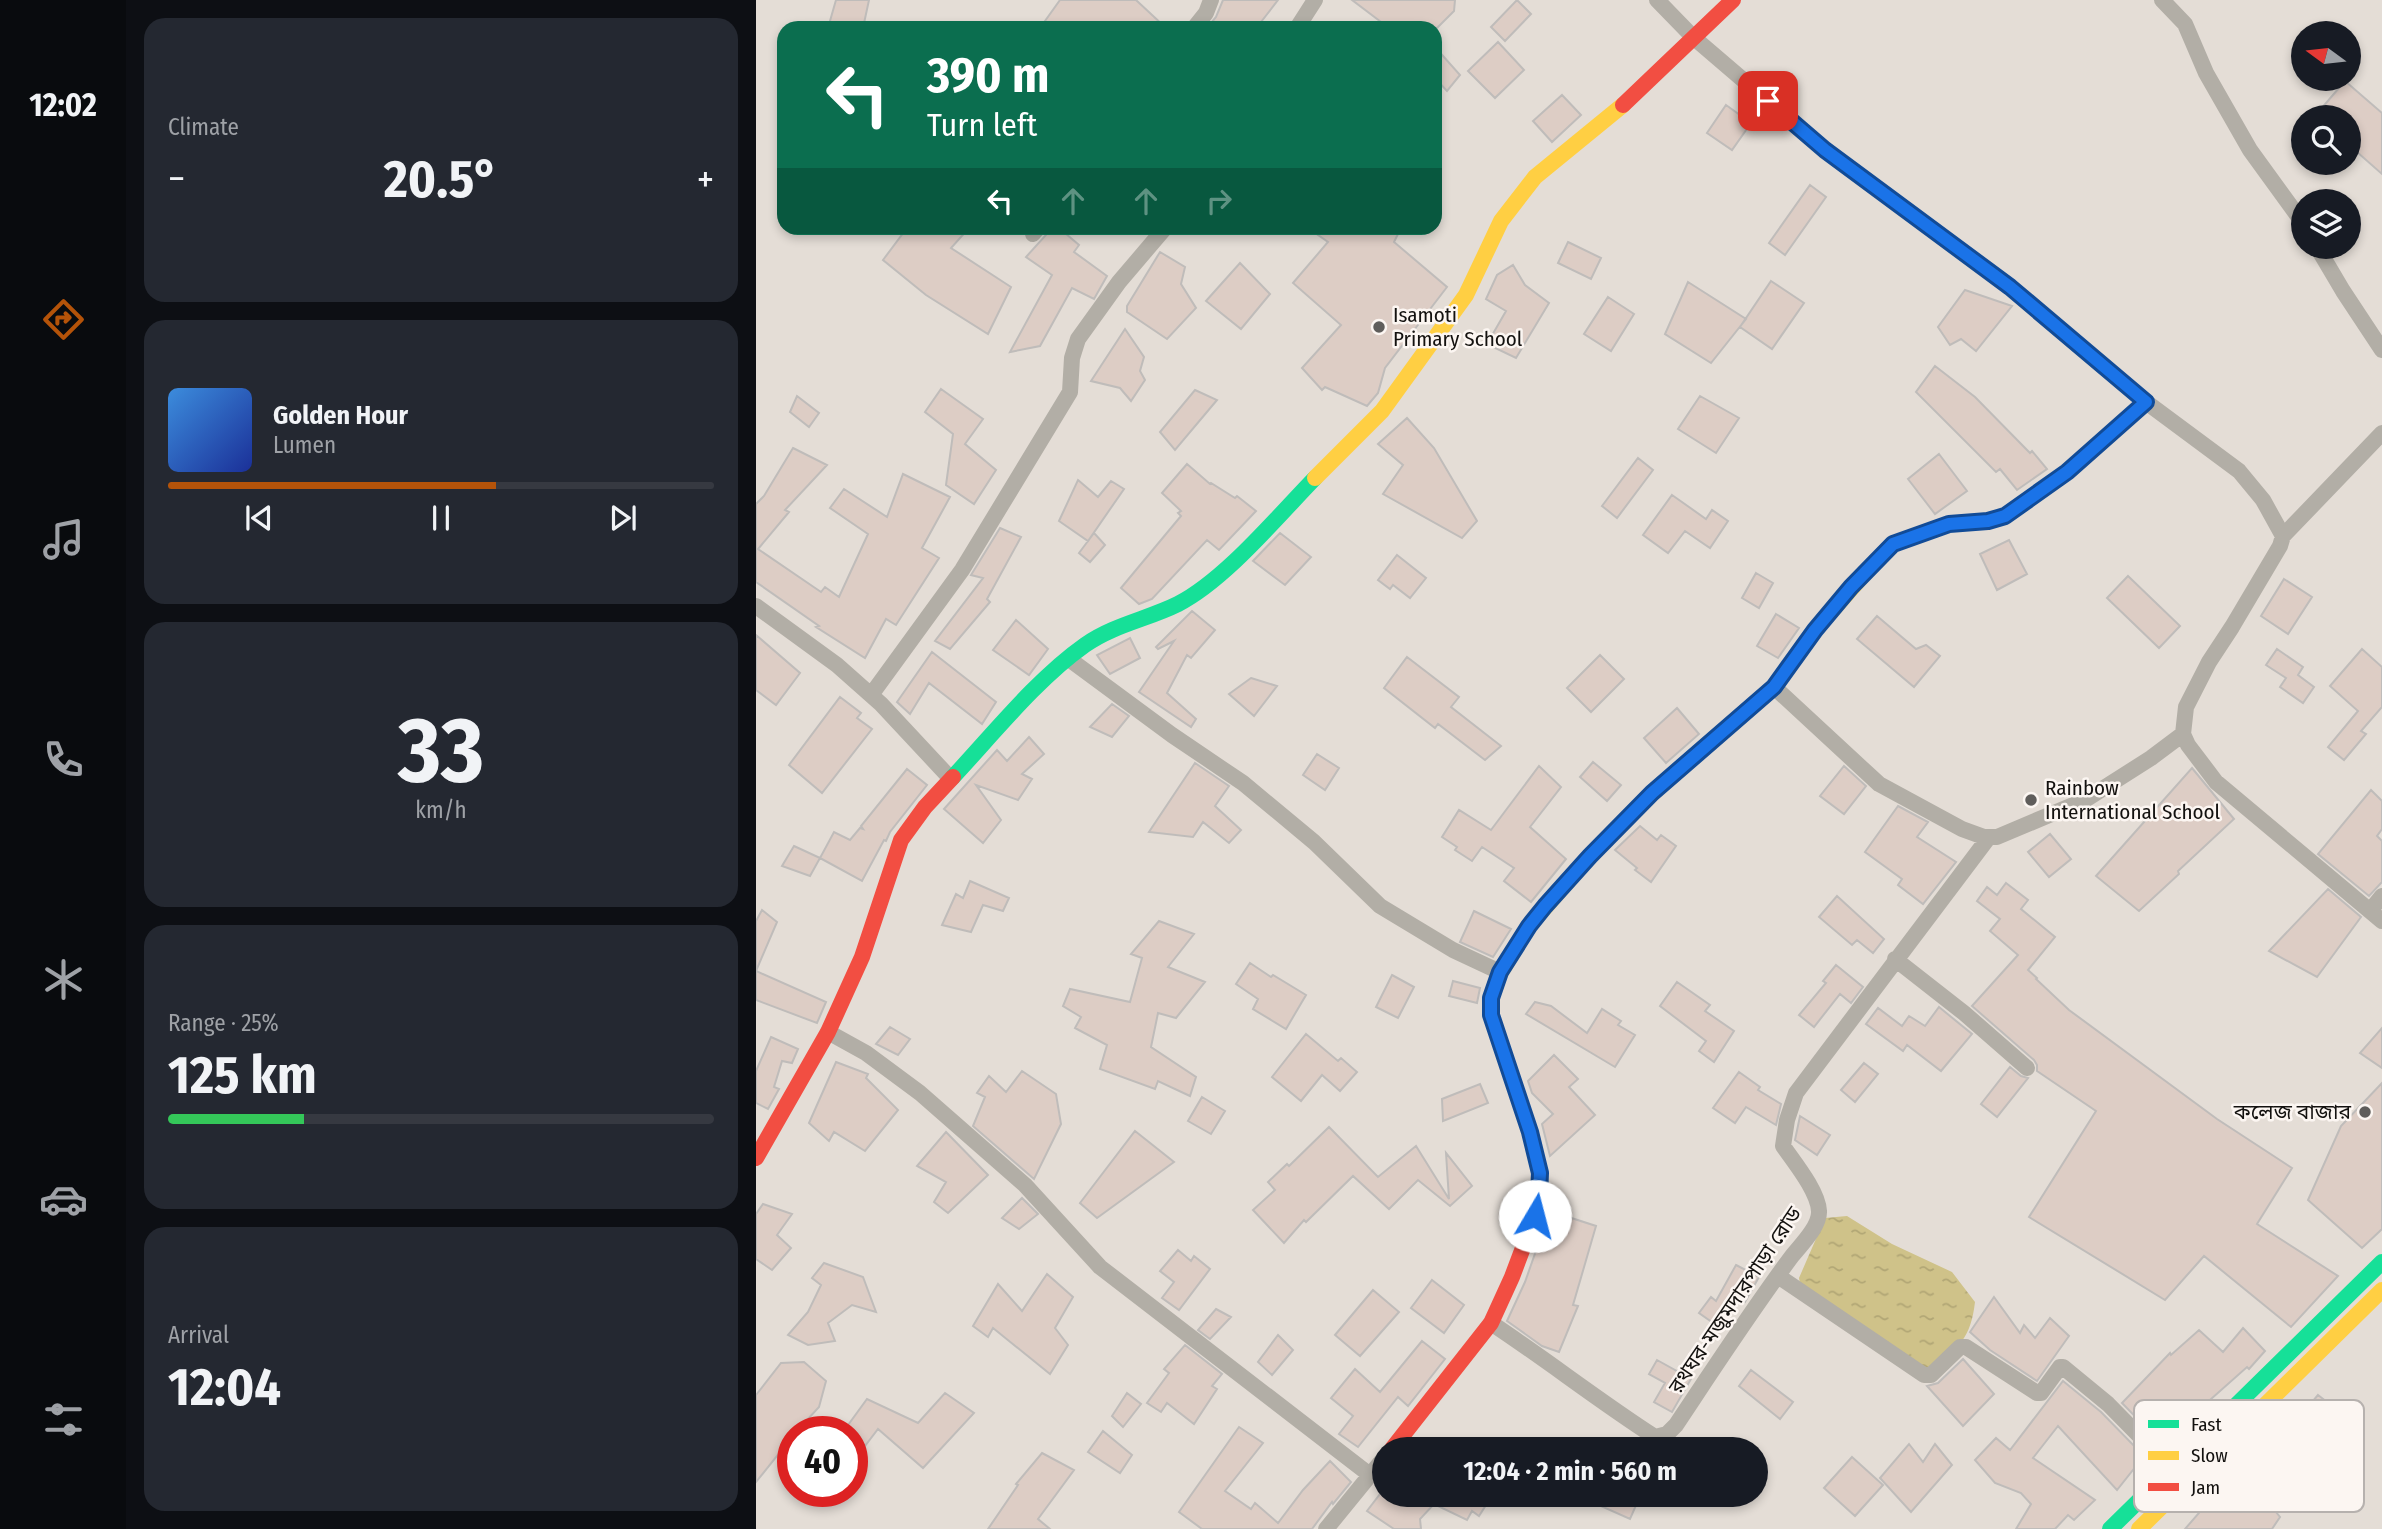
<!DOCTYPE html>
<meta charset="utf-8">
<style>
:root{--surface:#171b24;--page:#242831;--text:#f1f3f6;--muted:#9ea1a6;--line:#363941;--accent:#b45309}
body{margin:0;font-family:"Fira Sans Condensed","Noto Sans Bengali",sans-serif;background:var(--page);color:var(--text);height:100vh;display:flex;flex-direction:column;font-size:26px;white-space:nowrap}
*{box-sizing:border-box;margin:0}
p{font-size:23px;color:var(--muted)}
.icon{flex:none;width:38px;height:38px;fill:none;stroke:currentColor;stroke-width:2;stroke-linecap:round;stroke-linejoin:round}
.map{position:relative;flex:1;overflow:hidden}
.sheet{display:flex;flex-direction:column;gap:18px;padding:18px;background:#0d0f14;width:630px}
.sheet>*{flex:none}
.top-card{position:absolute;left:21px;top:21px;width:665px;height:214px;border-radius:21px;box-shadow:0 4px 10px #0003;background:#0b6e4f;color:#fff;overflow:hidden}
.needle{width:46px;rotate:285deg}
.controls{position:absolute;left:1535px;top:21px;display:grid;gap:14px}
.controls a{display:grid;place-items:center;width:70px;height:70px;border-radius:50%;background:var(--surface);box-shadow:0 4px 10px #0003;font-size:35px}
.speed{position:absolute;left:21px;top:1416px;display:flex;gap:14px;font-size:35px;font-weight:700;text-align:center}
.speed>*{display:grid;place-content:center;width:91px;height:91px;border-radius:50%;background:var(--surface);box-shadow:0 4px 10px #0003;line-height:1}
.speed .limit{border:10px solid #d22;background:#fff;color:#111}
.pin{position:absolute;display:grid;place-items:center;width:60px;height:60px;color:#fff;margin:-30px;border-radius:14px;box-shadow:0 4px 10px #0006}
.me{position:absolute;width:77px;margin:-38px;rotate:8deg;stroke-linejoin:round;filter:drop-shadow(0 0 5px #0008)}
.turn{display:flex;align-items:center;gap:24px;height:147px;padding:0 35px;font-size:32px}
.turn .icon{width:91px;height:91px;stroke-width:2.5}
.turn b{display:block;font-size:49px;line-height:60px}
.lanes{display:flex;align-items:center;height:66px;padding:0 35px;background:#0003;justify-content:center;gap:35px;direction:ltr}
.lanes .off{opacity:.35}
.big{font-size:52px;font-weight:700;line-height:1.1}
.sheet .card{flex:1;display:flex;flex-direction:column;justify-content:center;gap:10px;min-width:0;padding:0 24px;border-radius:21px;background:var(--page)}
.sheet .dial{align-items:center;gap:0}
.dial b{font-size:91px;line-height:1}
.song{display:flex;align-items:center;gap:21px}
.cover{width:84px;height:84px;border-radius:10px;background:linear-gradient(135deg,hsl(210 70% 55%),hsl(230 70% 35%))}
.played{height:7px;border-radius:4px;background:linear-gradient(90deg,var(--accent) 60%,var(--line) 60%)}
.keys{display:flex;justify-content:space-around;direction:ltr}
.heat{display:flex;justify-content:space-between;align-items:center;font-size:38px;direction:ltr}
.charge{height:10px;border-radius:5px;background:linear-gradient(90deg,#34c759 25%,var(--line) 0)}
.trip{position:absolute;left:616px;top:1437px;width:396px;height:70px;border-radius:35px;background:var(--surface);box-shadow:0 4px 10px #0003;font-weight:700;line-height:70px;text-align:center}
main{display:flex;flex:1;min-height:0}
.tab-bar{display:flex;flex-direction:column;width:126px;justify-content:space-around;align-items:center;background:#090b0e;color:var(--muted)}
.tab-bar .icon{width:49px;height:49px}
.tab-bar .current{color:var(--accent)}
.tab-bar b{font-size:32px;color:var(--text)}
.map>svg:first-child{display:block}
</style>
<main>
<nav class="tab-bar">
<b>12:02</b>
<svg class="icon current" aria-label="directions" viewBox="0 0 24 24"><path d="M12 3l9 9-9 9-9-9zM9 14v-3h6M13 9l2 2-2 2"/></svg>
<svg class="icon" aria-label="music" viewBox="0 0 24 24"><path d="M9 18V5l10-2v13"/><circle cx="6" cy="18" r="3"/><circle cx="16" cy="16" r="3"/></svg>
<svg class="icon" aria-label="phone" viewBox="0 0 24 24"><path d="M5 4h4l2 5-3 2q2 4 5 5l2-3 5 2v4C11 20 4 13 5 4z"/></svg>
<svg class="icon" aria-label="climate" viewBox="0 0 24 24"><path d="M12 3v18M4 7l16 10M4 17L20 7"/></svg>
<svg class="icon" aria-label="car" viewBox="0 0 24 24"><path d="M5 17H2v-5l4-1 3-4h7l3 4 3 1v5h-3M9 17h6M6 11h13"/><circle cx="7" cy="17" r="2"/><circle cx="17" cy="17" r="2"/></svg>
<svg class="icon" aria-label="filters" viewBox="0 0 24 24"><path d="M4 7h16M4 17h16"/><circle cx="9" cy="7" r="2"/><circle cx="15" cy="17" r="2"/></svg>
</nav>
<section class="sheet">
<div class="card"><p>Climate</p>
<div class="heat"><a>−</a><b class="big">20.5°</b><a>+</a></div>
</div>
<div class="card">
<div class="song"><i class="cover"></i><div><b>Golden Hour</b><p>Lumen</p></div></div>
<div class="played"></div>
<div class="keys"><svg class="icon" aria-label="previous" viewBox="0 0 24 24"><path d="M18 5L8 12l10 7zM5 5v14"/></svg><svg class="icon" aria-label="pause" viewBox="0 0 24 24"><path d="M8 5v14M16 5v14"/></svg><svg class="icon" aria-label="next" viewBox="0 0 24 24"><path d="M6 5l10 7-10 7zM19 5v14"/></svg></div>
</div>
<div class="card dial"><b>33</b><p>km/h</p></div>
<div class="card"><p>Range · 25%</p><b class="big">125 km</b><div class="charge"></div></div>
<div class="card"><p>Arrival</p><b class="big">12:04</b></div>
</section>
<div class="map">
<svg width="1626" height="1529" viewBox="0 0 1626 1529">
<defs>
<pattern id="water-ripples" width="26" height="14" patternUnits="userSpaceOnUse" patternTransform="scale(1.75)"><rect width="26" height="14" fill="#cfc289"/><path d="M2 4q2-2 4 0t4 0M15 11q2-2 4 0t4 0" fill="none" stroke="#b1a675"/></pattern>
</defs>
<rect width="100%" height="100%" fill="#edeae7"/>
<path fill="#e4ddd6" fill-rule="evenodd" d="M0,0H1626V1529H0ZM28,28H679V228H28ZM1547,33H1592V79H1547ZM1547,117H1592V163H1547ZM1547,201H1592V247H1547ZM37,1432H96V1491H37ZM628,1449H999V1494H628Z"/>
<path fill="url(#water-ripples)" d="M1091,1216L1136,1244L1196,1272L1219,1302C1215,1337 1203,1350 1173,1368L1154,1364L1045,1289L1043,1278L1069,1218Z"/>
<path fill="#ddcdc5" stroke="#bfbcba" stroke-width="2" d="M80,0H113L107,28H72Z
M304,0H380L410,28H284Z
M467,0H522L505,22V28H451L460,17Z
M596,0H699L698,11L681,28H633Z
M761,0L775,14L749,41L735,27Z
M742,42L768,70L739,98L712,71Z
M679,47L704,75L691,91L679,78Z
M1589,81L1626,113V174L1592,144V117H1558Z
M806,95L825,115L796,142L777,121Z
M970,105L995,123L976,150L951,133Z
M1054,185L1070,197L1029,255L1013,243Z
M151,228H213L195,248L255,287L232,334L170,295L127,260Z
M293,228H303L323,245L318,252L351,276L338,299L316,288L284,346L254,352L296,275L270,257L290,235Z
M552,228H645L638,242L691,287L629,368L622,393L611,406L569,387L566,390L546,368L585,325L537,283L572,242Z
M812,242L845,258L835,279L802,263Z
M404,252L429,267L425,284L440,308L411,339L371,312V306Z
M484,263L514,294L485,329L450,301Z
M757,265L769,285L793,303L760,358L731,344L750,311L730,299L741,275Z
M1015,281L1048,303L1016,349L984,327Z
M932,282L990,319L955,363L909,334Z
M1209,290L1256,306L1220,351L1205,339L1194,345L1182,327Z
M852,297L878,314L855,351L828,334Z
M369,329L388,357L384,371L389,380L375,401L364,388L335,381Z
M1179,366L1219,397L1274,453L1276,451L1291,469L1261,490L1244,469L1240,472L1160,392Z
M185,389L227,419L209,444L240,470L218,504L190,485L197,434L169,412Z
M439,390L461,400L419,450L404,432Z
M41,396L63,413L53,427L34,412Z
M944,396L983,418L960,453L922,429Z
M651,418L678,448L721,521L706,538L627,494L647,465L622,444Z
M37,448L71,465L29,510L33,512L2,549L65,592L69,587L83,597L112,534L74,508L88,489L131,517L147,474L194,497L166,548L183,558L140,625L130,619L109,658L60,627L63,626L0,582V504L8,496Z
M1183,454L1211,491L1179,514L1152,479Z
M882,458L897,470L861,518L846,506Z
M431,464L454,484L455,483L479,498L481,496L500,511L463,550L451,540L396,599L383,604L365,588L425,516L422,513L425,511L406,493Z
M322,480L342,497L355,481L368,489L332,541L303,521Z
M916,495L950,519L956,510L972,521L954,548L929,531L912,553L887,535Z
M244,528L265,537L231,599L234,602L194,649L179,641L227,578L215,575Z
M338,533L349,545L334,562L323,553Z
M524,533L555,557L529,585L497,561Z
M1253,540L1271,574L1241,590L1224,554Z
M641,555L670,578L654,598L637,585L634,589L622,580Z
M1000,573L1017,583L1003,608L986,598Z
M1372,576L1424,626L1403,648L1351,598Z
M1528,579L1556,597L1532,634L1505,616Z
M436,611L459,630L435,658L431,655L411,693L440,719L435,727L383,692L418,641L402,649L400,647Z
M1020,614L1043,628L1022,658L1001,646Z
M1121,616L1160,649L1170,645L1184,656L1158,687L1101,639Z
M260,620L292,649L273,675L237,650Z
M0,635L44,673L20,705L0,690Z
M374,638L384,658L354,674L341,655Z
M1521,649L1547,667L1542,675L1558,687L1547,703L1524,687L1530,678L1510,665Z
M1606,649L1626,667V707L1605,731L1610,734L1588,760L1572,747L1602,711L1574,686Z
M176,652L240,702L226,724L173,683L154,714L141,702Z
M844,655L868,679L835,712L811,688Z
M651,657L703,697L695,707L745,746L729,760L682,724L679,728L628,688Z
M495,678L521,686L498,716L473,694Z
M84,697L105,713L101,718L116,729L66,793L33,765Z
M356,704L373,716L356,737L334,727Z
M921,708L943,734L910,763L888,738Z
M273,737L288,754L266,774L276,779L262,800L220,785L245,820L227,843L188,809L241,750L251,761Z
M561,754L583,768L569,790L547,775Z
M837,762L865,785L851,801L824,777Z
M439,763L473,786L459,806L485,830L473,843L447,822L437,837L393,832Z
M783,766L805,787L774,827L810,859L775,902L748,881L758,868L726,847L716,861L699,850L701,847L686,837L703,810L735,830Z
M1088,766L1110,786L1088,814L1064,796Z
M1436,768L1478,819L1422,871L1423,874L1383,911L1340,876Z
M151,769L171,785L134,832L130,841L128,840L106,881L64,858L78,832L94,840L104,828L107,829L105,826Z
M1615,790L1626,801V829L1621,836L1626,841V882L1613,896L1562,854Z
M1142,806L1172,822L1161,837L1200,862L1167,904L1142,885L1146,879L1109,852Z
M884,826L901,840L905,835L920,846L895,882L879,870L881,868L859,850Z
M1294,834L1315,859L1293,877L1272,852Z
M38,846L64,858L54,876L26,866Z
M214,881L253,898L247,911L227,905L215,932L186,925L200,894L207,898Z
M1250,883L1272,900L1265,909L1299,937L1272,970L1281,978L1280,979L1313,1010L1461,1119L1536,1168L1501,1224L1582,1276L1535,1327L1448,1256L1409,1300L1273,1217L1340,1111L1281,1071V1065L1278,1060L1216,1006L1262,955L1234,931L1244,919L1221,901L1231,887L1241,895Z
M1572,889L1605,917L1561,977L1513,951Z
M1081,896L1128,939L1117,953L1101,940L1096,945L1063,917Z
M6,910L21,922L0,971L70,1002L61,1023L0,1000V921Z
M718,911L755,929L737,957L704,942Z
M403,921L438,934L412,967L449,982L420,1018L402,1013L395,1047L440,1077L434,1096L402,1081L399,1089L344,1069L351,1045L319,1028L325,1017L307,1006L314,989L374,1002L386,958L375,954Z
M494,963L515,977L517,975L550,995L530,1029L497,1009L502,999L480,984Z
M1080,965L1107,987L1095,1003L1084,994L1058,1027L1043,1015L1070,983L1067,981Z
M636,975L658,987L642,1018L620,1007Z
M697,981L724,988L721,1003L693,996Z
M921,982L954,1005L949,1011L978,1031L958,1062L943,1051L950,1041L904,1006Z
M779,1002L795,1006L831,1033L846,1009L865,1021L862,1025L879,1035L859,1067L770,1014Z
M1183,1007L1216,1034L1185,1071L1151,1045L1147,1051L1110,1024L1122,1008L1146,1026L1153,1016L1169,1026Z
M134,1027L154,1039L142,1055L120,1044Z
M1626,1028V1068L1604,1053Z
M550,1034L582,1061L585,1058L601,1072L584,1091L566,1075L545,1101L516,1077Z
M15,1037L42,1049L36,1063L26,1061L18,1087L23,1089L12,1109L0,1103V1071Z
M798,1055L822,1079L813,1087L839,1115L794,1156L786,1124L797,1114L776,1093L772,1081Z
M80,1062L112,1074L110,1078L142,1110L109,1151L78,1132L73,1141L53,1123Z
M1108,1063L1122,1074L1099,1102L1085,1090Z
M1254,1067L1265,1076L1272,1078L1241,1117L1225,1104Z
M266,1071L300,1094L305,1124L278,1179L217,1126L229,1097L221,1093L233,1076L250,1092Z
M983,1072L1004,1087L1002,1090L1025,1104L1020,1125L990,1107L979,1123L957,1108Z
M1626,1083V1229L1606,1248L1552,1200L1585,1126Z
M724,1084L732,1103L687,1121L686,1099Z
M446,1097L469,1111L455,1134L432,1121Z
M1044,1116L1074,1135L1061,1155L1039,1140Z
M573,1127L622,1177L660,1146L693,1199L690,1153L716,1186L694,1206L662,1180L633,1209L597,1176L550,1222L548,1220L528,1243L497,1210L519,1190L512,1182L531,1164L533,1166Z
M379,1131L418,1162L341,1218L324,1203Z
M190,1132L232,1175L192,1213L178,1202L190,1182L161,1166Z
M266,1198L282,1214L263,1229L246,1218Z
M7,1204L36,1214L21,1235L35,1248L16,1270L0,1259V1214Z
M794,1211L840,1226L817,1305L822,1306L803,1352L786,1346L751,1321L769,1282Z
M422,1250L435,1261L438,1256L454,1269L423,1310L406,1298L418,1282L404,1271Z
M68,1263L107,1277L120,1312L96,1305L72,1323L79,1341L52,1345L32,1335L52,1312L65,1285L56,1278Z
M980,1265L1003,1277L989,1302L983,1299L963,1327L943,1313L955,1297L960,1301Z
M291,1274L317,1297L299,1328L312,1345L294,1374L237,1328L232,1337L217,1326L242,1284L266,1311Z
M676,1280L708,1305L688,1333L655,1308Z
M617,1290L643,1312L604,1356L579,1335Z
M1238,1297L1264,1333L1268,1325L1279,1338L1294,1318L1313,1336L1281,1381L1234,1350L1214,1332Z
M460,1309L475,1317L454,1339L442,1330Z
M1487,1328L1509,1351L1493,1369L1491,1367L1455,1399L1457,1401L1436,1421L1424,1409L1401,1439L1366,1403L1414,1353L1415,1355L1443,1330L1467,1352Z
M522,1335L537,1350L516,1375L502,1362Z
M666,1341L689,1359L652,1406L642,1397L602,1447L583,1434L597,1416L575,1398L599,1369L624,1392Z
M429,1345L466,1374L456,1386L461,1389L438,1424L411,1403L405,1412L391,1403L413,1373L408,1369Z
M1207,1359L1238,1394L1207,1426L1171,1386L1182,1383Z
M901,1360L935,1379L916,1412L898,1402L909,1383L893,1374Z
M48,1362L70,1381L63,1407L40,1432H37V1436L0,1482V1395L25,1363Z
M995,1370L1037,1402L1024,1419L983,1386Z
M1307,1381L1345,1412L1388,1456L1361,1490L1302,1426L1277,1458L1339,1500L1318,1520L1312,1515L1299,1529H1260L1275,1504L1265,1493L1239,1483L1219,1460L1240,1438L1254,1450Z
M189,1393L218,1413L167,1468L122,1429L96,1463V1432H87L111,1399L162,1423Z
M371,1393L385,1404L367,1427L356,1416Z
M1562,1395L1594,1420L1572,1447L1541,1420Z
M483,1427L507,1443L469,1491L495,1509L499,1503L522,1523L547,1490L574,1461L595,1482L577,1504L576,1502L556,1529H446L423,1512Z
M347,1431L376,1455L364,1473L332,1452Z
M1524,1437L1551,1468L1520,1512L1524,1517L1516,1529H1429L1455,1499L1462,1509L1494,1468Z
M1153,1444L1167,1462L1179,1444L1196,1465L1155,1512L1124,1478Z
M286,1453L318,1470L282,1519L294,1529H232L262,1485L260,1484Z
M1096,1457L1127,1485L1099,1516L1068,1488Z
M624,1494H737L723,1516L716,1511L711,1520L678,1504L664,1519L665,1529H638L611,1511Z
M818,1494H885L874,1519Z"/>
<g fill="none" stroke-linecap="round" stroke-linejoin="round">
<path stroke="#b2aea6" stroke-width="16" d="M901,0L937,37L1069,150L1254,287L1390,402L1483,471L1507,500L1527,536L1524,546L1476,627L1453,662L1430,707L1427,734L1432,745L1460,782L1626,921
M1406,0L1429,24L1450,73L1494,150L1547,223
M438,28L450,13L455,0
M541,28L559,0
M277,234L282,228
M1561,247L1587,291L1626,350
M1527,536L1626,433
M0,606L81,665L125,704L195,779
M313,659L416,735L487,783L558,842L624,906L697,950L744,972
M1018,687L1123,784L1206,829L1228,837H1241L1329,800L1395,758L1427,734
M115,695L206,570L314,392L316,358L322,339L363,282L409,228
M1614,911L1626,896
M1139,959L1208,1013L1271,1068
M72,1032L110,1053L164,1093L269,1185L344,1267L614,1475
M1022,1276L1168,1375H1175L1204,1347H1210L1281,1393H1285L1304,1367H1307L1352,1404L1415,1468
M735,1323C791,1360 843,1401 899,1437L911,1434L920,1425C958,1368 995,1311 1036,1256C1045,1245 1064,1226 1063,1211C1062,1191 1038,1162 1027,1146L1031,1120L1040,1093L1233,837
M570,1529L628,1458"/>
<path stroke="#16e098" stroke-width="16" d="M197,777C237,734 282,678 329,645C357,625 392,619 422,604C469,580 521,517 559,478
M1354,1529L1626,1262"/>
<path stroke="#ffcf43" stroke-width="16" d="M559,478L626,411L710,295L745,221L779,177L867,105
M742,977L773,926L834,856L896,793L1018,687L1059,630L1119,562
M1383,1529L1626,1290"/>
<path stroke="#f24e42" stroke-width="16" d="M867,105L977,0
M1119,562L1137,544L1193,524L1232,521L1249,516L1311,472L1390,402
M0,1158L72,1032L106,957L145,840L169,807L197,777
M636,1449L735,1323L756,1277L779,1216L784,1173L774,1132L735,1015V998L742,977"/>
</g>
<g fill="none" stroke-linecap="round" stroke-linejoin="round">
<g stroke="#114b97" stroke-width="18">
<path id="route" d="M779,1216L783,1194L784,1173L774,1132L735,1015V998L744,972L773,926L789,906L834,856L896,793L1018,687L1059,630L1095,587L1137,544L1193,524L1232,521L1249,516L1311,472L1390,402L1254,287L1069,150L1012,101"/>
</g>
<use href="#route" stroke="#1a73e8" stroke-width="12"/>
</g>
<g fill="#5f5d5b" stroke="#fcf6f2" stroke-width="2.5">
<circle cx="623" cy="327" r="7"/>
<circle cx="1275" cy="800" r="7"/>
<circle cx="1609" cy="1112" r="7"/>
</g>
<g text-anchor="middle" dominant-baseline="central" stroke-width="5" stroke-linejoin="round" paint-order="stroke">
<g font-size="21" fill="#13110f" stroke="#fcf6f2" text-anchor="start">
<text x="637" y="315">Isamoti<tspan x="637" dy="24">Primary School</tspan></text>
<text x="1289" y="788">Rainbow<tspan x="1289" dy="24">International School</tspan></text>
<text x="1595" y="1112" text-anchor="end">কলেজ বাজার</text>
</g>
<g font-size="21" fill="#13110f" stroke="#fcf6f2">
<text transform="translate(979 1300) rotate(-56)">রথঘর-মজুমদারপাড়া রোড</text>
</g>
</g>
<rect x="1378" y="1400" width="230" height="112" rx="10" fill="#fcf6f2" stroke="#b6b1ae" stroke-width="2"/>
<rect x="1392" y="1420" width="31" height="8" fill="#16e098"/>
<rect x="1392" y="1451" width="31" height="9" fill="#ffcf43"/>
<rect x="1392" y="1483" width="31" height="8" fill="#f24e42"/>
<g font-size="19" fill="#13110f">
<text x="1435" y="1431">Fast</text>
<text x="1435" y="1462">Slow</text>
<text x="1435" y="1494">Jam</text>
</g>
</svg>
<div class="controls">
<a><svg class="needle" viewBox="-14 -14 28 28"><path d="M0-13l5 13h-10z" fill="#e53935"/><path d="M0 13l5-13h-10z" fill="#9ea1a6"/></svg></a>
<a><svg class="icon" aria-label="search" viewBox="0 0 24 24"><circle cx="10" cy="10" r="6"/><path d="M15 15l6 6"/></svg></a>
<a><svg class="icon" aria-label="layers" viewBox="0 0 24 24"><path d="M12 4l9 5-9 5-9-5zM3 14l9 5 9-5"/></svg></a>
</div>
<div class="speed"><div class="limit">40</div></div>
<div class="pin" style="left:1012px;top:101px;background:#d93025"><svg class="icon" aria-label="arrive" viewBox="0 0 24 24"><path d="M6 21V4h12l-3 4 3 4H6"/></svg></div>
<svg class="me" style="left:779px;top:1216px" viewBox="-20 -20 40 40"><circle r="19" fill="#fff"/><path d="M0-13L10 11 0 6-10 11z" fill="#1a73e8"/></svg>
<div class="trip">12:04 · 2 min · 560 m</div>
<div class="top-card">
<div class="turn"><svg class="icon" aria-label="left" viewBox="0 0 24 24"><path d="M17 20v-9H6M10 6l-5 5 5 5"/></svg><div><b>390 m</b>Turn left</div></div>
<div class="lanes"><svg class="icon" aria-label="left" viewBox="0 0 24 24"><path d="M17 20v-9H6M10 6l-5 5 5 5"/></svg><svg class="icon off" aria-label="ahead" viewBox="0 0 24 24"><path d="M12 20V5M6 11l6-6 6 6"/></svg><svg class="icon off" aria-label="ahead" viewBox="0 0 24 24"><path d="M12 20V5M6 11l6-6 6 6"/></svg><svg class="icon off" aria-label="right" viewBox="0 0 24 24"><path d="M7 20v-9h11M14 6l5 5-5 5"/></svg></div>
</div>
</div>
</main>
